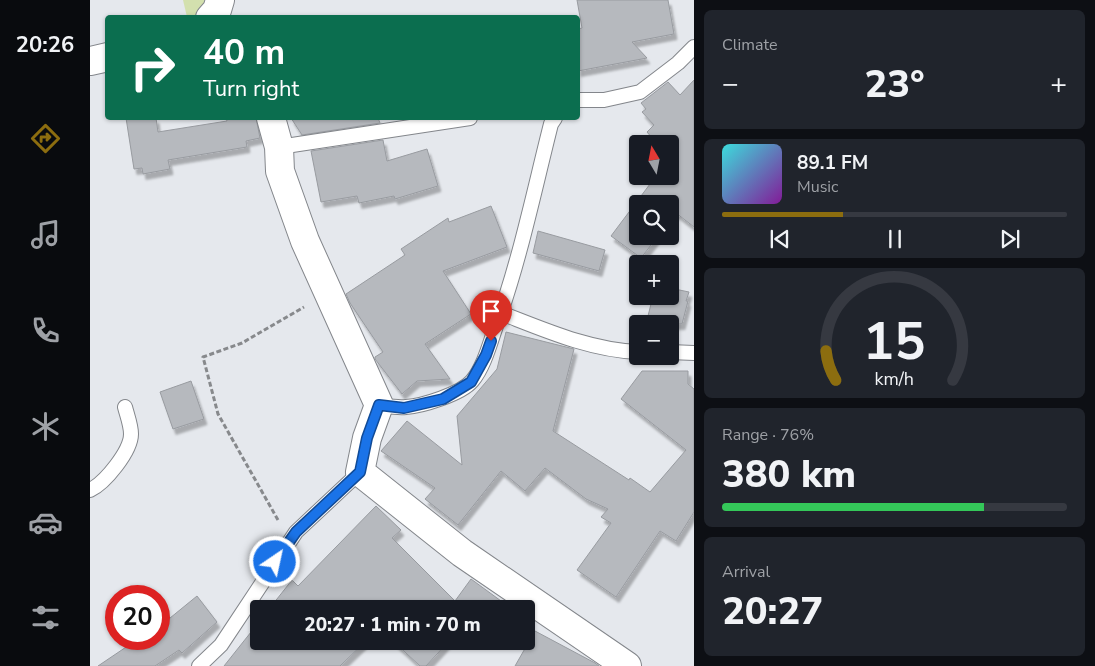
<!DOCTYPE html>
<meta charset="utf-8">
<style>
:root{--surface:#171b24;--page:#20242c;--text:#f1f3f6;--muted:#9ea1a6;--line:#363941;--accent:#8c6d0f}
body{margin:0;font-family:"Nunito Sans",sans-serif;background:var(--page);color:var(--text);height:100vh;display:flex;flex-direction:column;font-size:19px;white-space:nowrap}
*{box-sizing:border-box;margin:0}
p{font-size:16px;color:var(--muted)}
.icon{flex:none;width:28px;height:28px;fill:none;stroke:currentColor;stroke-width:2;stroke-linecap:round;stroke-linejoin:round}
.map{position:relative;flex:1;overflow:hidden}
.details{display:flex;flex-direction:column;gap:10px;padding:10px;background:#0d0f14;width:401px}
.details>*{flex:none}
.top-card{position:absolute;left:15px;top:15px;width:475px;height:105px;border-radius:5px;box-shadow:0 1px 4px #0004;background:#0b6e4f;color:#fff;overflow:hidden}
.needle{width:32px;rotate:350deg}
.fabs{position:absolute;left:539px;top:135px;display:grid;gap:10px}
.fabs a{display:grid;place-items:center;width:50px;height:50px;border-radius:5px;background:var(--surface);box-shadow:0 1px 4px #0004;font-size:25px}
.speed{position:absolute;left:15px;top:585px;display:flex;gap:10px;font-size:25px;font-weight:700;text-align:center}
.speed>*{display:grid;place-content:center;width:65px;height:65px;border-radius:50%;background:var(--surface);box-shadow:0 1px 4px #0004;line-height:1}
.speed .limit{border:8px solid #d22;background:#fff;color:#111}
.pin{position:absolute;display:grid;place-items:center;width:42px;height:42px;color:#fff;margin:-51px -21px;border-radius:50% 50% 50% 0;rotate:-45deg;box-shadow:0 0 5px #0007}
.pin .icon{rotate:45deg}
.me{position:absolute;width:55px;margin:-28px;rotate:34deg;stroke-linejoin:round;filter:drop-shadow(0 0 4px #0008)}
.turn{display:flex;align-items:center;gap:18px;height:105px;padding:0 15px;font-size:22px}
.turn .icon{width:65px;height:65px;stroke-width:2.5}
.turn b{display:block;font-size:35px;line-height:42px}
.big{font-size:38px;font-weight:800;line-height:1.1}
.details .tile{flex:1;display:flex;flex-direction:column;justify-content:center;gap:8px;min-width:0;padding:0 18px;border-radius:8px;background:var(--page)}
.details .dial{align-items:center;gap:0}
.dial svg{height:130px;overflow:visible;fill:none;stroke:var(--line);stroke-width:7;stroke-linecap:round;text-anchor:middle}
.dial text{fill:var(--text);stroke:none}
.song{display:flex;align-items:center;gap:15px}
.cover{width:60px;height:60px;border-radius:8px;background:linear-gradient(135deg,hsl(180 70% 55%),hsl(290 70% 35%))}
.played{height:5px;border-radius:2px;background:linear-gradient(90deg,var(--accent) 35%,var(--line) 35%)}
.keys{display:flex;justify-content:space-around;direction:ltr}
.heat{display:flex;justify-content:space-between;align-items:center;font-size:28px;direction:ltr}
.charge{height:8px;border-radius:4px;background:linear-gradient(90deg,#34c759 76%,var(--line) 0)}
.trip{position:absolute;left:160px;top:600px;width:285px;height:50px;border-radius:5px;background:var(--surface);box-shadow:0 1px 4px #0004;font-weight:800;line-height:50px;text-align:center}
main{display:flex;flex:1;min-height:0}
.tabs{display:flex;flex-direction:column;width:90px;justify-content:space-around;align-items:center;background:#090b0e;color:var(--muted)}
.tabs .icon{width:35px;height:35px}
.tabs .active{color:var(--accent)}
.tabs b{font-size:22px;color:var(--text)}
.map>svg:first-child{display:block}
</style>
<main>
<nav class="tabs">
<b>20:26</b>
<svg class="icon active" aria-label="directions" viewBox="0 0 24 24"><path d="M12 3l9 9-9 9-9-9zM9 14v-3h6M13 9l2 2-2 2"/></svg>
<svg class="icon" aria-label="music" viewBox="0 0 24 24"><path d="M9 18V5l10-2v13"/><circle cx="6" cy="18" r="3"/><circle cx="16" cy="16" r="3"/></svg>
<svg class="icon" aria-label="phone" viewBox="0 0 24 24"><path d="M5 4h4l2 5-3 2q2 4 5 5l2-3 5 2v4C11 20 4 13 5 4z"/></svg>
<svg class="icon" aria-label="climate" viewBox="0 0 24 24"><path d="M12 3v18M4 7l16 10M4 17L20 7"/></svg>
<svg class="icon" aria-label="car" viewBox="0 0 24 24"><path d="M5 17H2v-5l4-1 3-4h7l3 4 3 1v5h-3M9 17h6M6 11h13"/><circle cx="7" cy="17" r="2"/><circle cx="17" cy="17" r="2"/></svg>
<svg class="icon" aria-label="filters" viewBox="0 0 24 24"><path d="M4 7h16M4 17h16"/><circle cx="9" cy="7" r="2"/><circle cx="15" cy="17" r="2"/></svg>
</nav>
<div class="map">
<svg width="604" height="666" viewBox="0 0 604 666">
<defs>
<filter id="shadow"><feDropShadow dx="3" dy="5.5" stdDeviation="1" flood-color="#0004"/></filter>
</defs>
<rect width="100%" height="100%" fill="#e5e8ed"/>
<path fill="#d3e0ae" d="M93,0H119L106,18L97,17Z"/>
<path fill="#b6b9be" stroke="#989ba0" filter="url(#shadow)" d="M487,0H578L584,34L542,42L557,58L488,71V29L492,28Z
M604,80V227L586,213L580,221V204H548V236H568L551,258L521,236L566,176H580V144H567L557,132L564,125L552,112L556,109L551,103L578,82L590,95Z
M36,118H66L68,132L137,121L136,118H166L170,138L156,141L157,147L78,160L80,169L53,174L52,168L44,169Z
M201,118H288L290,123L212,135Z
M293,140L297,161L337,149L348,186L305,199L304,196L269,203L267,196L231,202L221,151Z
M401,206L417,247L353,271L381,314L335,344L360,379L327,381L312,394L285,359V357L293,352L260,303L256,294L315,255L311,249L358,218L359,222Z
M448,231L515,250L509,271L443,253Z
M580,288L599,292L596,301H598L592,324H556L563,296H580Z
M416,332L484,349L463,431L539,480L540,478L560,492L596,450L531,399L552,371H598V384L604,389V512L586,541L570,531L526,597L487,570L521,523L511,517L518,509L496,499L455,468L435,491L411,471L368,525L335,499L345,488L291,451L317,421L372,465L367,416L407,369Z
M101,381L114,419L83,429L70,392Z
M286,506L311,530L302,538L365,601L381,579L422,609H186L187,608L183,604L202,580L208,586Z
M107,596L127,622L92,653L89,650L65,666H8L48,639H69V627Z
M169,622V641H276L250,666H134Z
M445,631L505,663L509,666H425Z
M303,641H359L336,666H330Z"/>
<g fill="none" stroke-linecap="round" stroke-linejoin="round">
<g stroke="#83868b" stroke-width="16">
<path id="lane" d="M488,100H514L550,92L588,63L604,47
M189,147L380,118
M411,313C455,330 500,350 548,352
M580,352L604,353
M289,405C297,406 307,408 316,407C332,406 371,394 382,381C394,367 400,343 406,326C430,260 444,191 461,124L465,118
M0,490C15,483 41,451 41,434C41,425 37,415 35,407
M109,666L131,645L206,532L270,472"/>
</g>
<g stroke="#83868b" stroke-width="30">
<path id="street" d="M120,18L127,10L130,0
M0,61L18,57
M181,118L189,147L190,171L215,241L289,405L277,438L270,472L372,553L537,666"/>
</g>
<path stroke="#87898c" stroke-width="3" stroke-dasharray="5 2.5" stroke-linecap="butt" d="M188,520L128,414L113,357L152,343L214,307"/>
<use href="#lane" stroke="#fff" stroke-width="14"/>
<use href="#street" stroke="#fff" stroke-width="28"/>
</g>
<g fill="none" stroke-linecap="round" stroke-linejoin="round">
<g stroke="#114b97" stroke-width="12">
<path id="route" d="M185,562L206,532L270,472L277,438L289,405L314,408L353,399L381,382L396,355L401,341"/>
</g>
<use href="#route" stroke="#1a73e8" stroke-width="9"/>
</g>
</svg>
<div class="fabs">
<a><svg class="needle" viewBox="-14 -14 28 28"><path d="M0-13l5 13h-10z" fill="#e53935"/><path d="M0 13l5-13h-10z" fill="#9ea1a6"/></svg></a>
<a><svg class="icon" aria-label="search" viewBox="0 0 24 24"><circle cx="10" cy="10" r="6"/><path d="M15 15l6 6"/></svg></a>
<a>+</a>
<a>−</a>
</div>
<div class="speed"><div class="limit">20</div></div>
<div class="pin" style="left:401px;top:341px;background:#d93025"><svg class="icon" aria-label="arrive" viewBox="0 0 24 24"><path d="M6 21V4h12l-3 4 3 4H6"/></svg></div>
<svg class="me" style="left:185px;top:562px" viewBox="-20 -20 40 40"><circle r="17" fill="#1a73e8" stroke="#fff" stroke-width="3"/><path d="M0-11L8 9 0 5-8 9z" fill="#fff"/></svg>
<div class="trip">20:27 · 1 min · 70 m</div>
<div class="top-card">
<div class="turn"><svg class="icon" aria-label="right" viewBox="0 0 24 24"><path d="M7 20v-9h11M14 6l5 5-5 5"/></svg><div><b>40 m</b>Turn right</div></div>
</div>
</div>
<section class="details">
<div class="tile"><p>Climate</p>
<div class="heat"><a>−</a><b class="big">23°</b><a>+</a></div>
</div>
<div class="tile">
<div class="song"><i class="cover"></i><div><b>89.1 FM</b><p>Music</p></div></div>
<div class="played"></div>
<div class="keys"><svg class="icon" aria-label="previous" viewBox="0 0 24 24"><path d="M18 5L8 12l10 7zM5 5v14"/></svg><svg class="icon" aria-label="pause" viewBox="0 0 24 24"><path d="M8 5v14M16 5v14"/></svg><svg class="icon" aria-label="next" viewBox="0 0 24 24"><path d="M6 5l10 7-10 7zM19 5v14"/></svg></div>
</div>
<div class="tile dial"><svg viewBox="0 0 100 80">
<path d="M14 69A42 42 0 1 1 86 69"/>
<path d="M14 69A42 42 0 0 1 8 51" stroke="#8c6d0f"/>
<text x="50" y="56" font-size="32" font-weight="700">15</text>
<text x="50" y="72" font-size="11">km/h</text>
</svg></div>
<div class="tile"><p>Range · 76%</p><b class="big">380 km</b><div class="charge"></div></div>
<div class="tile"><p>Arrival</p><b class="big">20:27</b></div>
</section>
</main>
